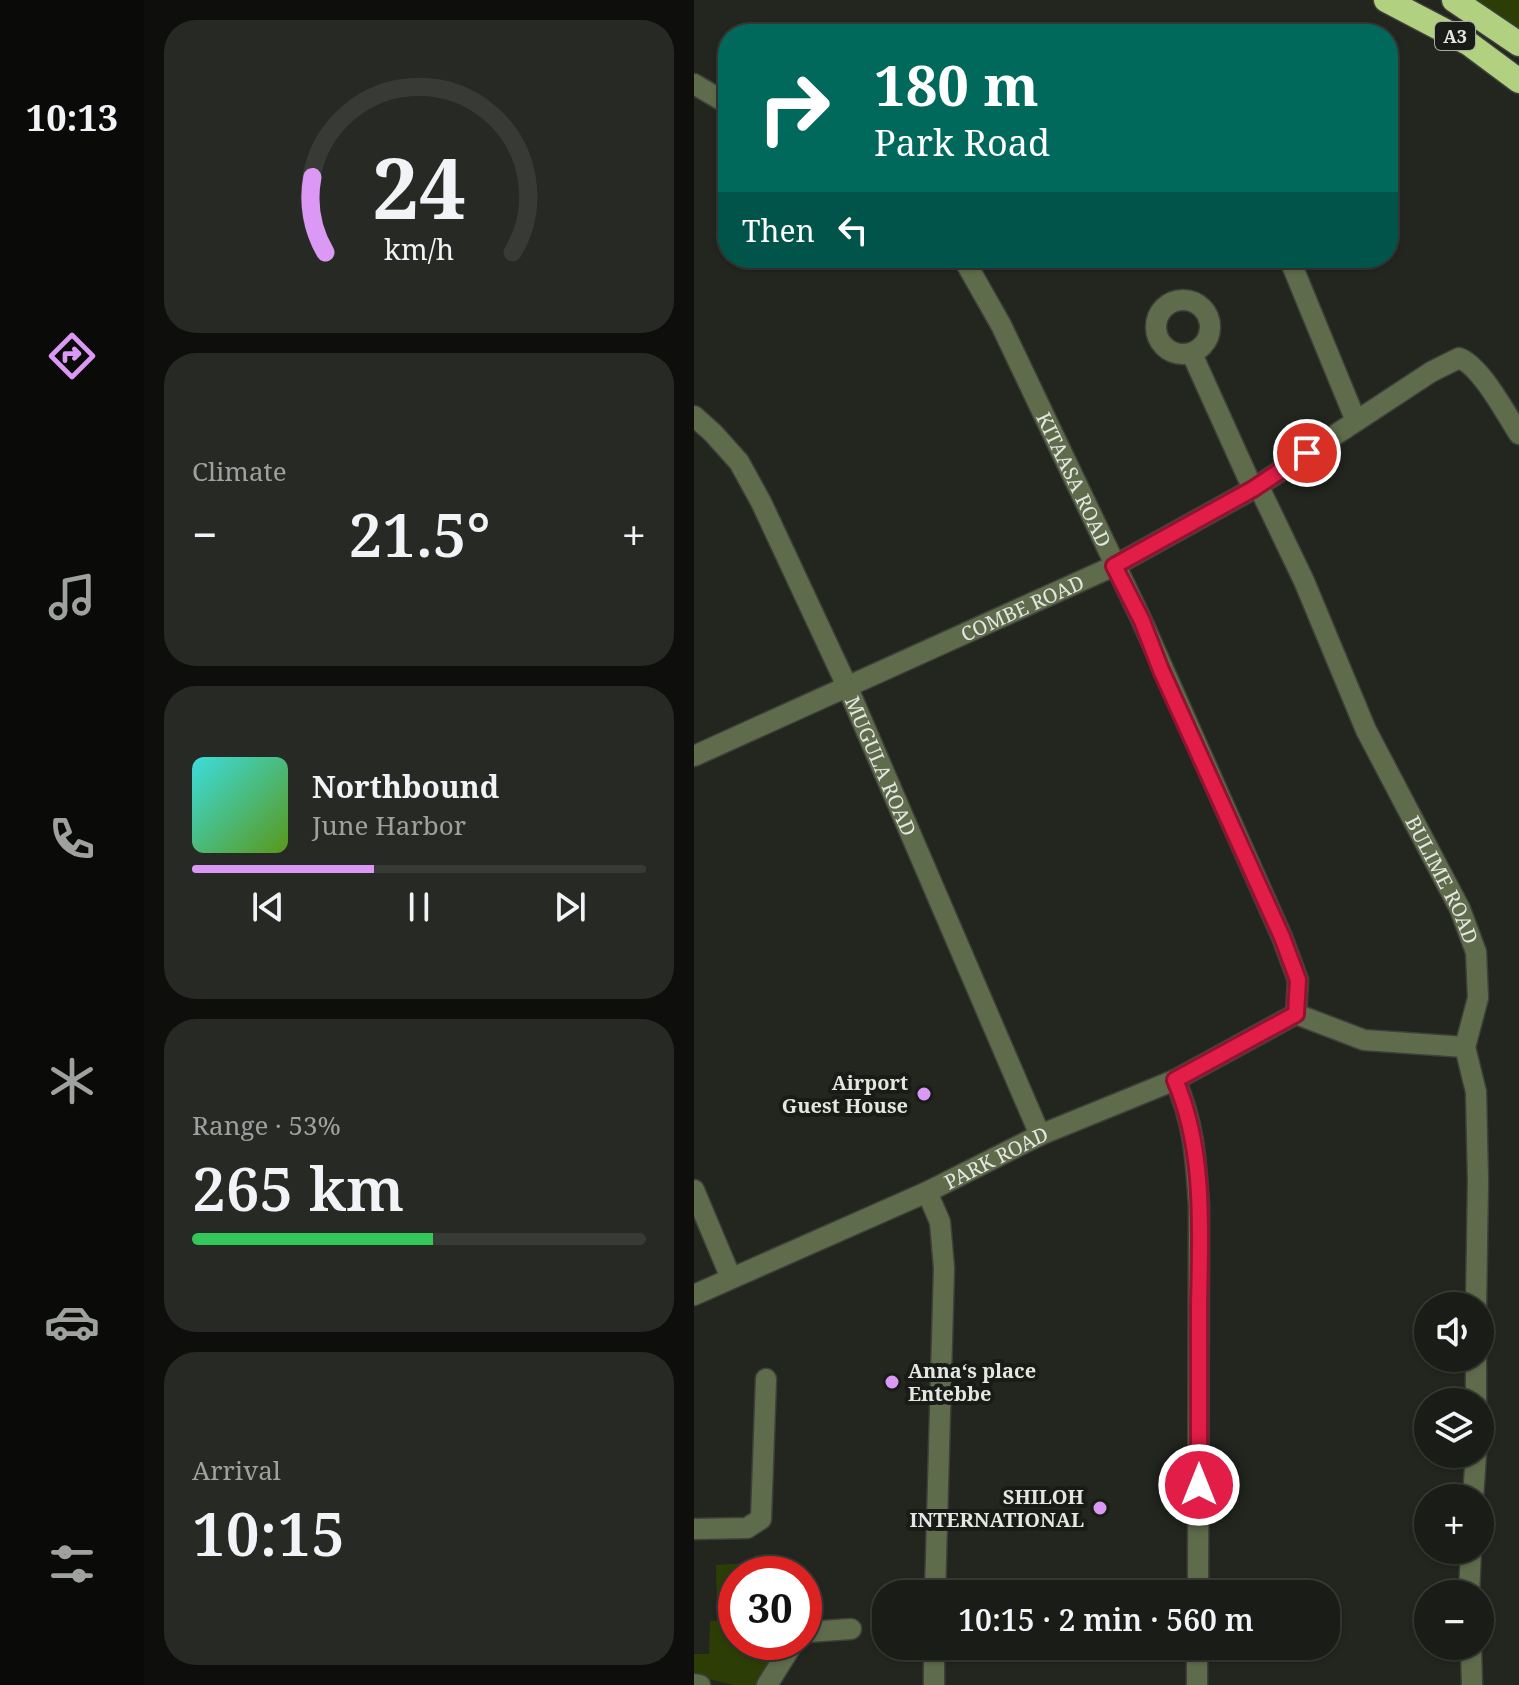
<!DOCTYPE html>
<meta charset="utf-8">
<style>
:root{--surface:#1a1c17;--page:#272924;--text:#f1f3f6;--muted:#9fa1a1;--line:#383a36;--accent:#db99f5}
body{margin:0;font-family:"Noto Serif",serif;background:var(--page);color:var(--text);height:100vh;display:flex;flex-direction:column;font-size:30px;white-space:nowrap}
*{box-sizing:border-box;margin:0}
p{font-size:26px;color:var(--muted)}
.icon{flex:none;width:44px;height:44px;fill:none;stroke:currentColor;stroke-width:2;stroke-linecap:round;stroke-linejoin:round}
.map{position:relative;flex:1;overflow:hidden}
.drawer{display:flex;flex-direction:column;gap:20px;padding:20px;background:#0e0f0d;width:550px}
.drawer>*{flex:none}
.hud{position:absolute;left:24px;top:24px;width:680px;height:244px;border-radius:32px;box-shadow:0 2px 6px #0004,0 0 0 2px var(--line);background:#00695c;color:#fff;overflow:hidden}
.controls{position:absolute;left:720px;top:1292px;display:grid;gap:16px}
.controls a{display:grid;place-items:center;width:80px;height:80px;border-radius:50%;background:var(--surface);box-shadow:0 2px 6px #0004,0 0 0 2px var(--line);font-size:40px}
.speed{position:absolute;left:24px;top:1556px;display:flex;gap:16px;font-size:40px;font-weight:700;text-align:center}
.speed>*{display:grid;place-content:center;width:104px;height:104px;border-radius:50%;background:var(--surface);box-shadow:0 2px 6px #0004,0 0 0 2px var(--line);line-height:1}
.speed .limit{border:12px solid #d22;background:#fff;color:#111}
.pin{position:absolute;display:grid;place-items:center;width:68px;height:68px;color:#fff;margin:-34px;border:4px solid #fff;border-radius:50%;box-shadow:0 2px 8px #0007}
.me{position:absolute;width:88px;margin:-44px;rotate:0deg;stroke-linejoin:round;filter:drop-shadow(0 0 6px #0008)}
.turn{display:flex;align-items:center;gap:28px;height:168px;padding:0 24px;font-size:36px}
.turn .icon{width:104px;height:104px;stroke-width:2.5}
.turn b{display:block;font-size:56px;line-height:68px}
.then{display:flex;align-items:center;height:76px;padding:0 24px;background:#0003;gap:16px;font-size:30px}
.big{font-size:60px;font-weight:600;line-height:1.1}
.drawer .widget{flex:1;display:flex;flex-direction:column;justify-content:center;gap:12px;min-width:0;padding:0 28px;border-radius:32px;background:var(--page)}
.drawer .dial{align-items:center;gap:0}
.dial svg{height:208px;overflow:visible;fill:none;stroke:var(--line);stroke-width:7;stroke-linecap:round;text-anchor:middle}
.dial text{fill:var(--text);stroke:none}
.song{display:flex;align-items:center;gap:24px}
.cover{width:96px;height:96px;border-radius:12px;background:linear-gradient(135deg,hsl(180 70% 55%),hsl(90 70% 35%))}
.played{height:8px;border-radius:4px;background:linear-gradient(90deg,var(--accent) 40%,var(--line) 40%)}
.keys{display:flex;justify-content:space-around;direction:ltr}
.heat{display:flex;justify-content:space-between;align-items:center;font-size:44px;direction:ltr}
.charge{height:12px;border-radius:6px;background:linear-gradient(90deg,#34c759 53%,var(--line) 0)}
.trip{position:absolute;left:178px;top:1580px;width:468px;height:80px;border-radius:32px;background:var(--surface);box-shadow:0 2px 6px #0004,0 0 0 2px var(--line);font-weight:600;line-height:80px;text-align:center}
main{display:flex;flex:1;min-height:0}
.tab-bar{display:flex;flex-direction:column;width:144px;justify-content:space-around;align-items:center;background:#0a0b09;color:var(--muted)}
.tab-bar .icon{width:56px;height:56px}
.tab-bar .current{color:var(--accent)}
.tab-bar b{font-size:36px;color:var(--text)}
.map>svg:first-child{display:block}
</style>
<main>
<nav class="tab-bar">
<b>10:13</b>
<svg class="icon current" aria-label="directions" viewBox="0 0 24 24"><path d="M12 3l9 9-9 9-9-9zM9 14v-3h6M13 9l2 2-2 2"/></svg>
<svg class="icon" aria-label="music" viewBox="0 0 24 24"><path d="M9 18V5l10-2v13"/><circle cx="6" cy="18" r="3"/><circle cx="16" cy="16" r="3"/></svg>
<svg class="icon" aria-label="phone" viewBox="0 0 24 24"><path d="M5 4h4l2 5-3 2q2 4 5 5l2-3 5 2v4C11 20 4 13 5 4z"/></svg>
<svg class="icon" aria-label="climate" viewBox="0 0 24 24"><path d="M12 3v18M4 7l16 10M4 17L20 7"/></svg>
<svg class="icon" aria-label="car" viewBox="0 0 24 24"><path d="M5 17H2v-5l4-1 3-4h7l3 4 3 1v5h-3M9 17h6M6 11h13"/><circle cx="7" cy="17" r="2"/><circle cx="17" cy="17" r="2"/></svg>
<svg class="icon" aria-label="filters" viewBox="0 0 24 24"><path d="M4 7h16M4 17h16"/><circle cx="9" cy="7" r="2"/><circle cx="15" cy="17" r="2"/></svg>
</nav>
<section class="drawer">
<div class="widget dial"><svg viewBox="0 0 100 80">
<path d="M14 69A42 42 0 1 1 86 69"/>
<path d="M14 69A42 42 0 0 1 9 40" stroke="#db99f5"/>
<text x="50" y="56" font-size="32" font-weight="700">24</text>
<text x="50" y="72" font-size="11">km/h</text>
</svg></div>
<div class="widget"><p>Climate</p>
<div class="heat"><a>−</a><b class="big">21.5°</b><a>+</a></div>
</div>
<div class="widget">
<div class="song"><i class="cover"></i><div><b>Northbound</b><p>June Harbor</p></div></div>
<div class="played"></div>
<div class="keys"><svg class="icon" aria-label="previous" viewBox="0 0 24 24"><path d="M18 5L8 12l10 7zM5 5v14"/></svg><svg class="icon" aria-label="pause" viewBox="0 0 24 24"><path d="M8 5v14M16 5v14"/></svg><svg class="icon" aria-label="next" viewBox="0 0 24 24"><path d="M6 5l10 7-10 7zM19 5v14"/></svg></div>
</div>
<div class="widget"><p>Range · 53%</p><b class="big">265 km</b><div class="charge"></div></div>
<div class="widget"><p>Arrival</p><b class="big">10:15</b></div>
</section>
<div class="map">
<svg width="825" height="1685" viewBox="0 0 825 1685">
<rect width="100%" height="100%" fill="#23251f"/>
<path fill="#2c3e06" d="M780,0H825V30Z
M84,1561V1568H94V1574H42V1614L23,1615L22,1565Z
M42,1619V1642H98L72,1685H40L0,1676V1654H15L16,1621Z"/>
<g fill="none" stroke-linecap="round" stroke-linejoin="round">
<g stroke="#3e403a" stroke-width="23">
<g id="minor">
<path d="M0,84L34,104"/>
<path id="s1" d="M269,258L307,325L448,621L588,937L604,980L602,1014"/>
<path d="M595,258L662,421"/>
<circle cx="489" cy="327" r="27"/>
<path d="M498,354L559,489"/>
<path id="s2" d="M0,416L19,433L45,462L67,502L153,686L346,1135"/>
<path id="s3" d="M564,485L610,581L672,730L766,909L782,952L784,998L771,1047L782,1092L784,1181L782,1306"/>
<path id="s4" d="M0,756L420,566L559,489L737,372L765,358C787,366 812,414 825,434"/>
<path d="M602,1014L670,1040L771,1047"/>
<path d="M481,1080C500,1123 502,1159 505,1206L504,1594"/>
<path d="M0,1190L37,1278"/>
<path d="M233,1192L246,1222L250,1268L241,1594"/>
<path id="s5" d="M0,1295L233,1192L346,1135L481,1080L602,1014"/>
<path d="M782,1402V1358"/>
<path d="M779,1498L782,1454"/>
<path d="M0,1529L53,1528L67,1519L72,1379"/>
<path d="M775,1594L777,1550"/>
<path d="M110,1634L113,1632L157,1629"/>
<path d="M777,1646L778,1685"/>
<path d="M0,1684L6,1685"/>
<path d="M73,1685L100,1642"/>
<path d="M240,1685V1646"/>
<path d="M503,1685V1646"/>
</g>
</g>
<g stroke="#3e403a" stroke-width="27">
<path id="highway" d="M692,0L774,43L825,81
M760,0L825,44"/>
</g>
<use href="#minor" stroke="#5f6c4c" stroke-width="20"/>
<use href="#highway" stroke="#b1d180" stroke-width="24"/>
</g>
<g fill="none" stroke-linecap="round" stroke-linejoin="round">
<g stroke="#92132f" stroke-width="20">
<path id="route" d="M505,1485C505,1426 505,1367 505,1308C506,1232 512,1152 481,1080L602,1014L604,980L588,937L467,670L448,621L420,566L559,489L613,453"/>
</g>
<use href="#route" stroke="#e11d48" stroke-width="14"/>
</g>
<g fill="#db99f5" stroke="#191c16" stroke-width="3">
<circle cx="230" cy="1094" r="8"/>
<circle cx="198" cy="1382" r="8"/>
<circle cx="406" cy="1508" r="8"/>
</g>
<g text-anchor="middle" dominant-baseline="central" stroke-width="8" stroke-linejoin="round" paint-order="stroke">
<rect fill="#191c16" stroke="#a7a9a5" stroke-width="2" x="741" y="22" width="40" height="28" rx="6"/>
<g font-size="18" font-weight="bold" fill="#e4e6e2">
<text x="761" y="36">A3</text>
</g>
<g font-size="20" fill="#e4e6e2" stroke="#191c16">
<text stroke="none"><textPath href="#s1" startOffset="248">KITAASA ROAD</textPath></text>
<text stroke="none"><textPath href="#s4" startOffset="360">COMBE ROAD</textPath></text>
<text stroke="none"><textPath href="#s2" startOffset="400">MUGULA ROAD</textPath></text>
<text stroke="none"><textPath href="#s3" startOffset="436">BULIME ROAD</textPath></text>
<text stroke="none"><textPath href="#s5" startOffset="332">PARK ROAD</textPath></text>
</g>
<g font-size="20" font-weight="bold" fill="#e4e6e2" stroke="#191c16" text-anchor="end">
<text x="214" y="1082">Airport<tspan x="214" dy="23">Guest House</tspan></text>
<text x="214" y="1370" text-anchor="start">Anna‘s place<tspan x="214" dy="23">Entebbe</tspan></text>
<text x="390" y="1496">SHILOH<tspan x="390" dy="23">INTERNATIONAL</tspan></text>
</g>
</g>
</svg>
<div class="controls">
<a><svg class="icon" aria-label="sound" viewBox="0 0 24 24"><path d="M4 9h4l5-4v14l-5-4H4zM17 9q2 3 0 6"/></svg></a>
<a><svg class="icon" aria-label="layers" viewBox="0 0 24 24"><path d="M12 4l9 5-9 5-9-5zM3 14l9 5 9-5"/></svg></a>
<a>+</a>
<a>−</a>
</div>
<div class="speed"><div class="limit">30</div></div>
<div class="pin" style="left:613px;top:453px;background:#d93025"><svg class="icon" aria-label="arrive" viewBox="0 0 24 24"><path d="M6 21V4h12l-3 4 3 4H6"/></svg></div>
<svg class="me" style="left:505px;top:1485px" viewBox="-20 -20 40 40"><circle r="17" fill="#e11d48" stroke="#fff" stroke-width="3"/><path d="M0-11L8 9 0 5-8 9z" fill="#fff"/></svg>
<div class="trip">10:15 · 2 min · 560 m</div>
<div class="hud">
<div class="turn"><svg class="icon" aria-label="right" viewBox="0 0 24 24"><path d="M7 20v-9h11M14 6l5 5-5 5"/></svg><div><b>180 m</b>Park Road</div></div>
<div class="then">Then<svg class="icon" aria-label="left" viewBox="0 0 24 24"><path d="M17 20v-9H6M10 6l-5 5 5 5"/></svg></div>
</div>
</div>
</main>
